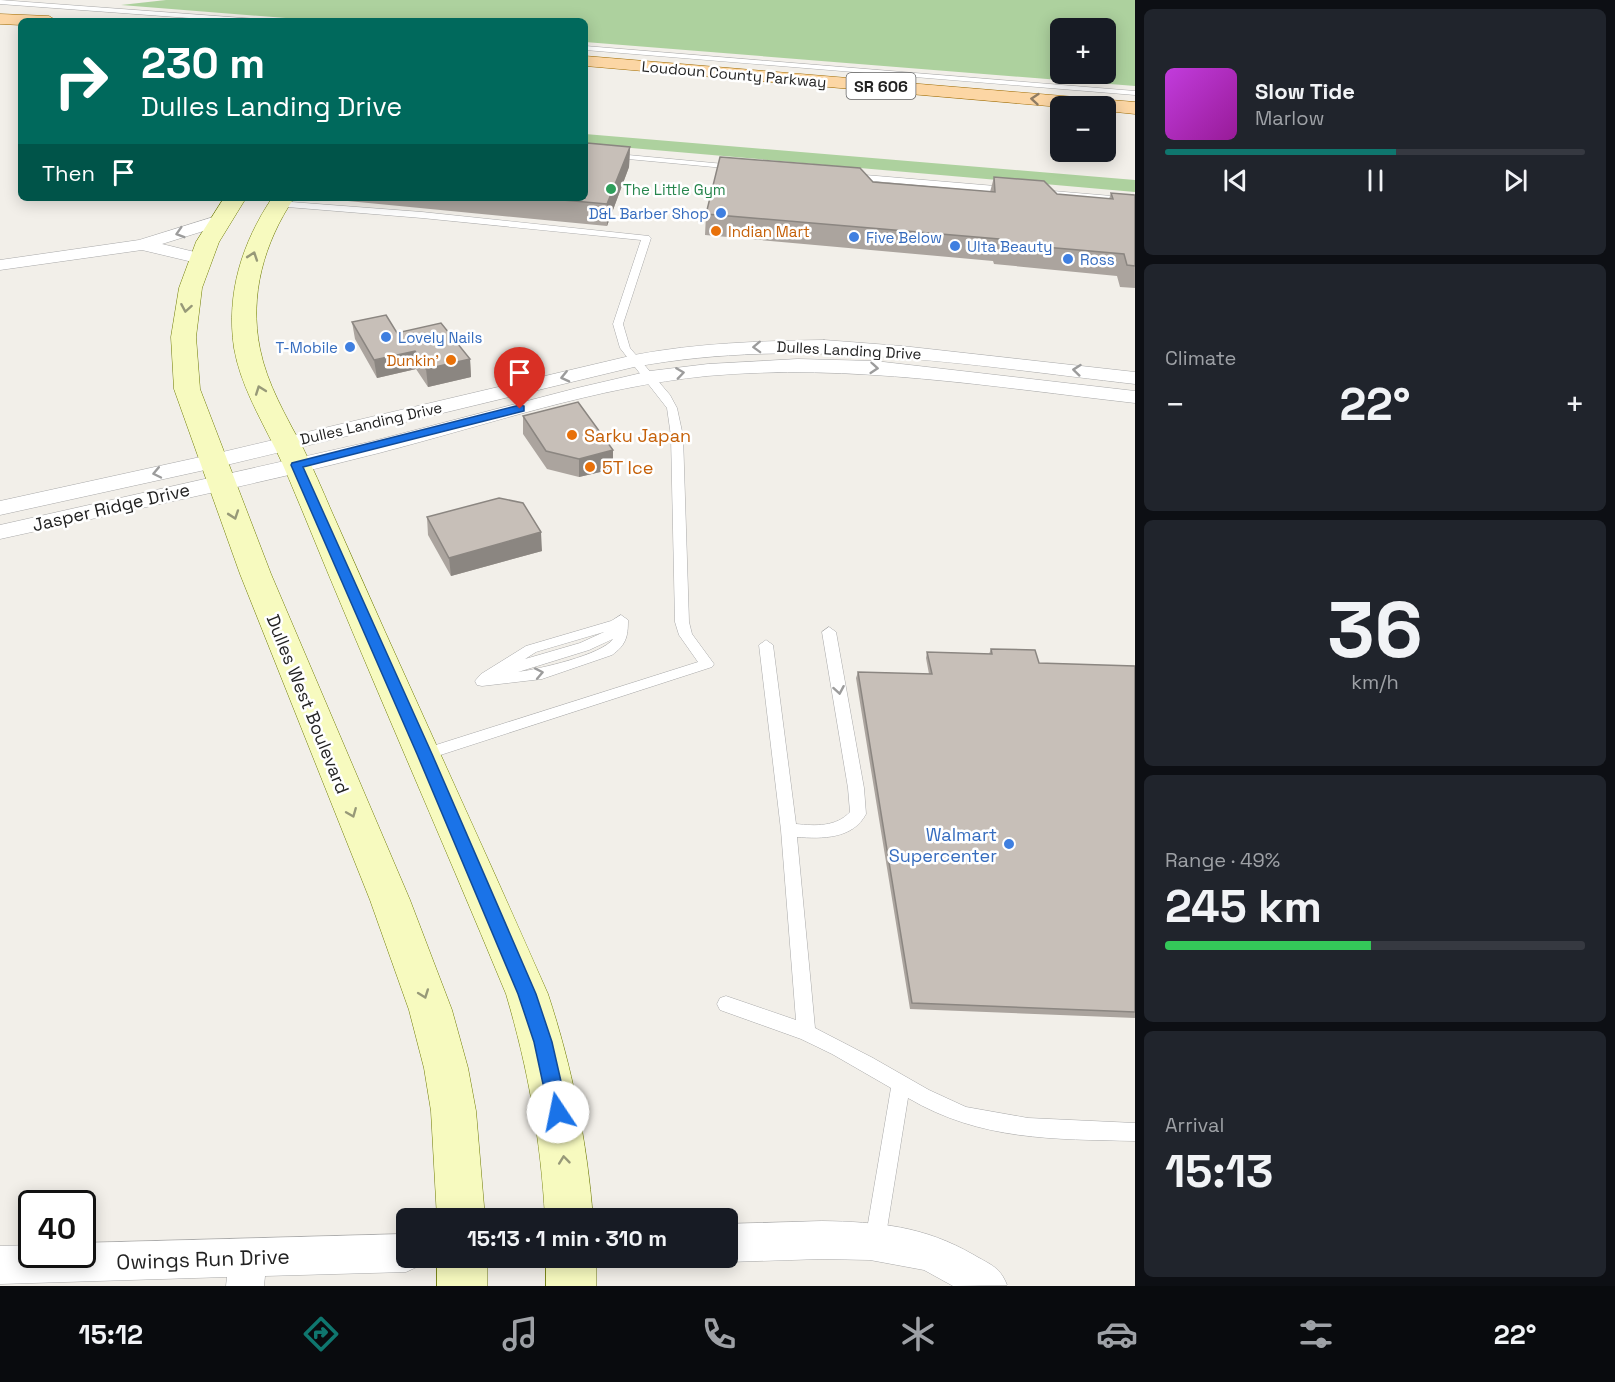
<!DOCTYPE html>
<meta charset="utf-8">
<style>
:root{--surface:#171b24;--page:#20242c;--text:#f1f3f6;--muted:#9ea1a6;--line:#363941;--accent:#0f766e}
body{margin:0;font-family:"Space Grotesk",sans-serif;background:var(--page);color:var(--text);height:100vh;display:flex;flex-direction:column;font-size:22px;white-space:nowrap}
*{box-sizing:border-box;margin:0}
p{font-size:20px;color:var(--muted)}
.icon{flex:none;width:33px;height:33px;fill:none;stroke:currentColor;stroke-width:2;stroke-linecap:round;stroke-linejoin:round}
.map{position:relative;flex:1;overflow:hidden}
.side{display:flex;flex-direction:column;gap:9px;padding:9px;background:#0d0f14;width:480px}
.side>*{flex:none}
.hud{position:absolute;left:18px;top:18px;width:570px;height:183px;border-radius:9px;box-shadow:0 3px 15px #0003;background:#00695c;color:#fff;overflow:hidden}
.buttons{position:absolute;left:1050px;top:18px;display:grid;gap:12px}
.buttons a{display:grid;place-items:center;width:66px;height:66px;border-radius:9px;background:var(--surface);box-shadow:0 3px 15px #0003;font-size:30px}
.speed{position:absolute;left:18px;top:1190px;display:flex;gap:12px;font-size:30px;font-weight:700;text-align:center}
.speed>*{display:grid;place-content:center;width:78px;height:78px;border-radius:50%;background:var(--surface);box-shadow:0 3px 15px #0003;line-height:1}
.speed .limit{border:3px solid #111;border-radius:9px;background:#fff;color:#111}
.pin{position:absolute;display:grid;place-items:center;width:51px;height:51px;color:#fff;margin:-62px -26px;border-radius:50% 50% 50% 0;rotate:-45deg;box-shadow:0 0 6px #0007}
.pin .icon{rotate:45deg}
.me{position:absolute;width:66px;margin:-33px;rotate:349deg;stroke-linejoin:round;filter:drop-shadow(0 0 4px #0008)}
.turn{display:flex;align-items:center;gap:21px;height:126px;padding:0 24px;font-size:27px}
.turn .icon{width:78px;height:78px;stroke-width:2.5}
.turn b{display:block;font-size:42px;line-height:51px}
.then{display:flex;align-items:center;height:57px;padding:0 24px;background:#0003;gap:12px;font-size:22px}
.big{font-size:45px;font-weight:700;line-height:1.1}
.side .card{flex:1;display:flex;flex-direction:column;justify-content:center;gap:9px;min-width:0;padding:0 21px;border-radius:9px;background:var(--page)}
.side .dial{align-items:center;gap:0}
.dial b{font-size:78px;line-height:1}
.song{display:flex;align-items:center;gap:18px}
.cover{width:72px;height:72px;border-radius:9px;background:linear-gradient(135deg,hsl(290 70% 55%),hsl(300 70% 35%))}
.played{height:6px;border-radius:3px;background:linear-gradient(90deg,var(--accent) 55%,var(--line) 55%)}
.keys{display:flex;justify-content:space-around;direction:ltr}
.heat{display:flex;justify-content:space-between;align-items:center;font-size:33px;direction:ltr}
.charge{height:9px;border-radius:4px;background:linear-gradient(90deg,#34c759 49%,var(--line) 0)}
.trip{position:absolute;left:396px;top:1208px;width:342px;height:60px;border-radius:9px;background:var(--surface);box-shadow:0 3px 15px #0003;font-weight:700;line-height:60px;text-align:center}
.tab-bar{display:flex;height:96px;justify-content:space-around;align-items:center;background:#090b0e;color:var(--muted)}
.tab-bar .icon{width:42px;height:42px}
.tab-bar .active{color:var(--accent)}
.tab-bar b{font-size:27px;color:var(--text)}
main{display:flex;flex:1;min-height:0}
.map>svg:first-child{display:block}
</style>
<main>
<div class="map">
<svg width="1135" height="1286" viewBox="0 0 1135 1286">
<rect width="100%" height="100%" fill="#f2efe9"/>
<path fill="#add19e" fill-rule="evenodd" d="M166,0H1135V86L585,42V21H324L121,5ZM1060,28H1106V74H1060Z
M585,134L1135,180V192L585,144Z"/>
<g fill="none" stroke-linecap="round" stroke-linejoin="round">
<g stroke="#a9a9a9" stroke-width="1">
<path id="lane" d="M0,0L257,19L260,21H230L0,4Z
M585,46L1135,91V95L585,50Z
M585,151L735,165L739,167L735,169L585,155Z
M853,174L1007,187L1011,190L1007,193L850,179L849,177Z
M1041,190L1135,198V204L1038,195L1037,193Z
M278,201L422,212L649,236L651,238L623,324L630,348L670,395L677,408L683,436L689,622L692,634L714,664L712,667L425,760L420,758L418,754L420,750L698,662L679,635L675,622L671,436L667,408L620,348L613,324L641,240L422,218L275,206L274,204Z
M621,615L628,620C628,637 626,645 612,655L542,679L482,686L477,685L475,681L481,674L526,646L611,621ZM604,632L580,643L525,659L536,652ZM613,639C602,655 539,669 518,672L589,650Z
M829,627L836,632L864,788L866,814C853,839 822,839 797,837L815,1028L873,1058L929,1090L966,1107L1028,1118L1135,1123V1141C1054,1139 981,1141 908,1098L885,1241L882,1248L875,1251L868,1248L865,1241L891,1088L832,1054L801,1039L720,1010L717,1004L720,998L726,996L796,1020L781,830L759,645L766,640L773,645L796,824C816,826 836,827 850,812L848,788L822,632Z"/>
</g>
<g stroke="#a9a9a9" stroke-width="1">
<path id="street" d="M220,215L228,220L226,224L162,244L207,255L210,259L207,263L201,264L142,250L0,270V260L139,240Z
M824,340L902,346L1135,372V384C967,365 803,336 634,367L214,468L0,515V501L214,454L634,355C697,343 760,341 824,340Z
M798,359L875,361L1135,391V403C992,387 851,363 707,376C596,387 487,425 379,453C254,485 126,511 0,539V525L369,442L577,388L650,371L708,364Z
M822,1221C879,1222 924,1226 974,1255C991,1265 1000,1267 1007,1285L953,1286L924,1270L870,1260L822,1259L728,1262L716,1257H728V1224Z
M406,1234V1257H423L419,1266L406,1272L265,1276L264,1286H226L227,1277L0,1284V1246L32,1245V1254H82V1243Z"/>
</g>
<g stroke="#707d05" stroke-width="1">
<path id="secondary" d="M224,198H246L219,242L202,288L196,337L200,389L271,574L410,900L452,1010L468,1068L476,1111L485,1218H437L431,1111L424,1068L409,1010L370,900L240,574L174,389L171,337L179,288L196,242Z
M272,198H294C264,243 249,295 260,349C267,384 286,416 303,448C313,468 322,489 331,510C402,672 477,832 548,994C572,1067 587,1141 593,1218H545C541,1141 528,1068 506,994C439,832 368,672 302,510C293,489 285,468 275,448C259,416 240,383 234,348C226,293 242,243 272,198Z
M437,1257H487V1286H437Z
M546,1257H596V1286H546Z"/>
</g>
<g stroke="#a06b00" stroke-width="1">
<path id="primary" d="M0,14L49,16L57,21H21V25L0,24Z
M585,56L1135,102V114L1106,111V106L1060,107L585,66Z"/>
</g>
<use href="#lane" fill="#fff" fill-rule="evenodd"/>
<use href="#street" fill="#fff" fill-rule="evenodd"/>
<use href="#secondary" fill="#f7fabf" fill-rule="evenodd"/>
<use href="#primary" fill="#fcd6a4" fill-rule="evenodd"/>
</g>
<path fill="#aba49e" d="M630,147L629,167L607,226L348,201L347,198H585Z
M994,177L1057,194L1109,199L1111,193L1135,195V288L1120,287L1117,276L994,264L993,261L705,235L706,214L873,182L990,192Z
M352,322L397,333L470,359L471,377L428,387L416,369L377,378L355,339Z
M523,416L613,469L579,477L547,469L523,434Z
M427,517L542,551L451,576L428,535Z
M991,649L1039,663L1135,666V1018L910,1009L856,678L858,672L929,674L926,658L927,652L989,654Z"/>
<path fill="#8b8681" d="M630,147L629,167L607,226V204Z
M415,351L416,369L377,378L374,360Z
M470,359L471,377L428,387L426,369Z
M613,450V469L579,477V459Z
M541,532L542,551L451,576L449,558Z"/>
<path fill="#c7bfb8" stroke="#8b8681" stroke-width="1.5" d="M587,143L630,147L607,204L540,198H585V148Z
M720,157L860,168L873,182L995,192L994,177L1044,181L1057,194L1113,199L1111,193L1135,195V266L1127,265L1124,254L1000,243L999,239L706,214Z
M386,315L397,333L441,323L470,359L426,369L415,351L374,360L352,322Z
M578,402L613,450L579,459L546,451L523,416Z
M499,498L523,503L541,532L449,558L427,517Z
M991,649L1035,650L1039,663L1135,666V1012L912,1003L858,672L932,674L927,652L992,654Z"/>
<defs><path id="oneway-chevron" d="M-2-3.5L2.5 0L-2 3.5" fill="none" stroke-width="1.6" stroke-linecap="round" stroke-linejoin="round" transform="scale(1.5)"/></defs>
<use stroke="#8f7c63" href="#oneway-chevron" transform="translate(1035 99) rotate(-175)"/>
<g stroke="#9c9c9c">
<use href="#oneway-chevron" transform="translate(180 233) rotate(163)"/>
<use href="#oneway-chevron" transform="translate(757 347) rotate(178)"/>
<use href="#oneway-chevron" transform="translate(874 368) rotate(5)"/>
<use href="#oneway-chevron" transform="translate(1077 370) rotate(-174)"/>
<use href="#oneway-chevron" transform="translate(680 373) rotate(-8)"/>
<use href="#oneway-chevron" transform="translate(565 377) rotate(167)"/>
<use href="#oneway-chevron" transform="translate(157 473) rotate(168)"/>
<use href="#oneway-chevron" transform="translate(539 673) rotate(-11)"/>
<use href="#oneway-chevron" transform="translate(839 690) rotate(80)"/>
</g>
<g stroke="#979978">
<use href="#oneway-chevron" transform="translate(253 256) rotate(-71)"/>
<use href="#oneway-chevron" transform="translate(186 308) rotate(100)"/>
<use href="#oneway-chevron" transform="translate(260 390) rotate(-110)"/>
<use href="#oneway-chevron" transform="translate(234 515) rotate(71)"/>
<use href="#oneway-chevron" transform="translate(352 813) rotate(68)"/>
<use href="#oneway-chevron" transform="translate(424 994) rotate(70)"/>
<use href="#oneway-chevron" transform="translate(564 1160) rotate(-96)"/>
</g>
<path fill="#1a73e8" stroke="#114b97" stroke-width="1.5" d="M520,405L524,406V411L303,467L432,754L536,994L552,1042L568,1112L565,1119L558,1121L552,1119L549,1112L534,1042L518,994L417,754L291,465L292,463Z"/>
<circle fill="#2e9e5b" stroke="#fff" stroke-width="2" cx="611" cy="189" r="6"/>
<g fill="#3f7fe0" stroke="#fff" stroke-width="2">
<circle cx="721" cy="213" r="6"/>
<circle cx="854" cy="237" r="6"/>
<circle cx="955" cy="246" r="6"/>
<circle cx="1068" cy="259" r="6"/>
<circle cx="386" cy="337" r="6"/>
<circle cx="350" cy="347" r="6"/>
<circle cx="1009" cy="844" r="6"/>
</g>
<g fill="#e8710a" stroke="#fff" stroke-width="2">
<circle cx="716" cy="231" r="6"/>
<circle cx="451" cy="360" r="6"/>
<circle cx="572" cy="435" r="6"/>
<circle cx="590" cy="467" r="6"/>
</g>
<g text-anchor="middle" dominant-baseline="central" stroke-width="5" stroke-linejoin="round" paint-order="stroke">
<g font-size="15" fill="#222" stroke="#fff">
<text transform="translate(734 74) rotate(5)">Loudoun County Parkway</text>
<text transform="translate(849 350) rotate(3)">Dulles Landing Drive</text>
<text transform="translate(371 423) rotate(-13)">Dulles Landing Drive</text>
</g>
<g font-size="15" fill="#27864d" stroke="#fff" text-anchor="start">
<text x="623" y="189">The Little Gym</text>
</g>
<g font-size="15" fill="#366cbe" stroke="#fff" text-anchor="start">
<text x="709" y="213" text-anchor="end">D&amp;L Barber Shop</text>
<text x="866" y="237">Five Below</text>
<text x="967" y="246">Ulta Beauty</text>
<text x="1080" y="259">Ross</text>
<text x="398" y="337">Lovely Nails</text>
<text x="338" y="347" text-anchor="end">T-Mobile</text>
</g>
<g font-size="15" fill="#c56008" stroke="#fff" text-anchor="start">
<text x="728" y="231">Indian Mart</text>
<text x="439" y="360" text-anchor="end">Dunkin'</text>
</g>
<rect fill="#fff" stroke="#646464" stroke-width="1.5" x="846.5" y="73" width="69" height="26" rx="4.5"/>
<g font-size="16" font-weight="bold" fill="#222">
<text x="881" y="86">SR 606</text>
</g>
<g font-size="18" fill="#c56008" stroke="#fff" text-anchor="start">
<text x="584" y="435">Sarku Japan</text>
<text x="602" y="467">5T Ice</text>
</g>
<g font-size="18" fill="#222" stroke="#fff">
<text transform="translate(111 507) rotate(-13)">Jasper Ridge Drive</text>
<text transform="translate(308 704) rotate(68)">Dulles West Boulevard</text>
</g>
<g font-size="18" fill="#366cbe" stroke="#fff" text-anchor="end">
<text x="997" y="834">Walmart<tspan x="997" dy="21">Supercenter</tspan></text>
</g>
<g font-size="21" fill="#222" stroke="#fff">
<text transform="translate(203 1259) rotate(-2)">Owings Run Drive</text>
</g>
</g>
</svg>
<div class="buttons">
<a>+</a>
<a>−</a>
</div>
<div class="speed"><div class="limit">40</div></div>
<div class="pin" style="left:520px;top:409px;background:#d93025"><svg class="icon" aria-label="arrive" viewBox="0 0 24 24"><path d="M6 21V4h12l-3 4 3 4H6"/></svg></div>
<svg class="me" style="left:558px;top:1112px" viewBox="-20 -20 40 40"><circle r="19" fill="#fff"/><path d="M0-13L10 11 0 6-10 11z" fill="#1a73e8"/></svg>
<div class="trip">15:13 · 1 min · 310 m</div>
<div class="hud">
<div class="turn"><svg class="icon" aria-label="right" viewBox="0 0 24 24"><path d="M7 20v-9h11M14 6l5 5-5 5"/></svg><div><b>230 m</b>Dulles Landing Drive</div></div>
<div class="then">Then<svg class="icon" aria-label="arrive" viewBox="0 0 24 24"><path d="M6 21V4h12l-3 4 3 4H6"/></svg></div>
</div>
</div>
<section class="side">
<div class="card">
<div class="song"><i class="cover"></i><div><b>Slow Tide</b><p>Marlow</p></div></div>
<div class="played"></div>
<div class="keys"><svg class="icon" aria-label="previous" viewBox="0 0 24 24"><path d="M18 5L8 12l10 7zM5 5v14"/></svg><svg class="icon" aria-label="pause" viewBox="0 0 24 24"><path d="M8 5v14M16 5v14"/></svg><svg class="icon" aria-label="next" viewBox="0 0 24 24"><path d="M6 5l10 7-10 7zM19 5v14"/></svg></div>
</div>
<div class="card"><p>Climate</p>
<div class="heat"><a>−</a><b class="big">22°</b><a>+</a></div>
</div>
<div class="card dial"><b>36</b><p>km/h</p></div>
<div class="card"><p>Range · 49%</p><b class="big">245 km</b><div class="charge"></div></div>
<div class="card"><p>Arrival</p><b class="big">15:13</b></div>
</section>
</main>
<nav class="tab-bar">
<b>15:12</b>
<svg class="icon active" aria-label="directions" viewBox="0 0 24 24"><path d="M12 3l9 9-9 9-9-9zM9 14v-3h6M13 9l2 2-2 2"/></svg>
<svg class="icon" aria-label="music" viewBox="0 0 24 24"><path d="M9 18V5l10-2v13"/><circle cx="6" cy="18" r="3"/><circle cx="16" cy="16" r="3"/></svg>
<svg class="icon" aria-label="phone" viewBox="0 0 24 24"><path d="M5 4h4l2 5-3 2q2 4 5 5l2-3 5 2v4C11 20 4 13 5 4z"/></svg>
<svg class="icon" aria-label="climate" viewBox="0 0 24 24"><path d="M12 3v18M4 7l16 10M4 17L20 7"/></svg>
<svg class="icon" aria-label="car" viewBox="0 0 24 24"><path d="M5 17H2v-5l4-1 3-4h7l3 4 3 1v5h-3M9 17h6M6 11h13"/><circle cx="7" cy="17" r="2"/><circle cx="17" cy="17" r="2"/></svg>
<svg class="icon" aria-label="filters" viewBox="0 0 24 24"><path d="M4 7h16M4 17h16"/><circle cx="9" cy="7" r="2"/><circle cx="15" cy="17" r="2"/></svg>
<b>22°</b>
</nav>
